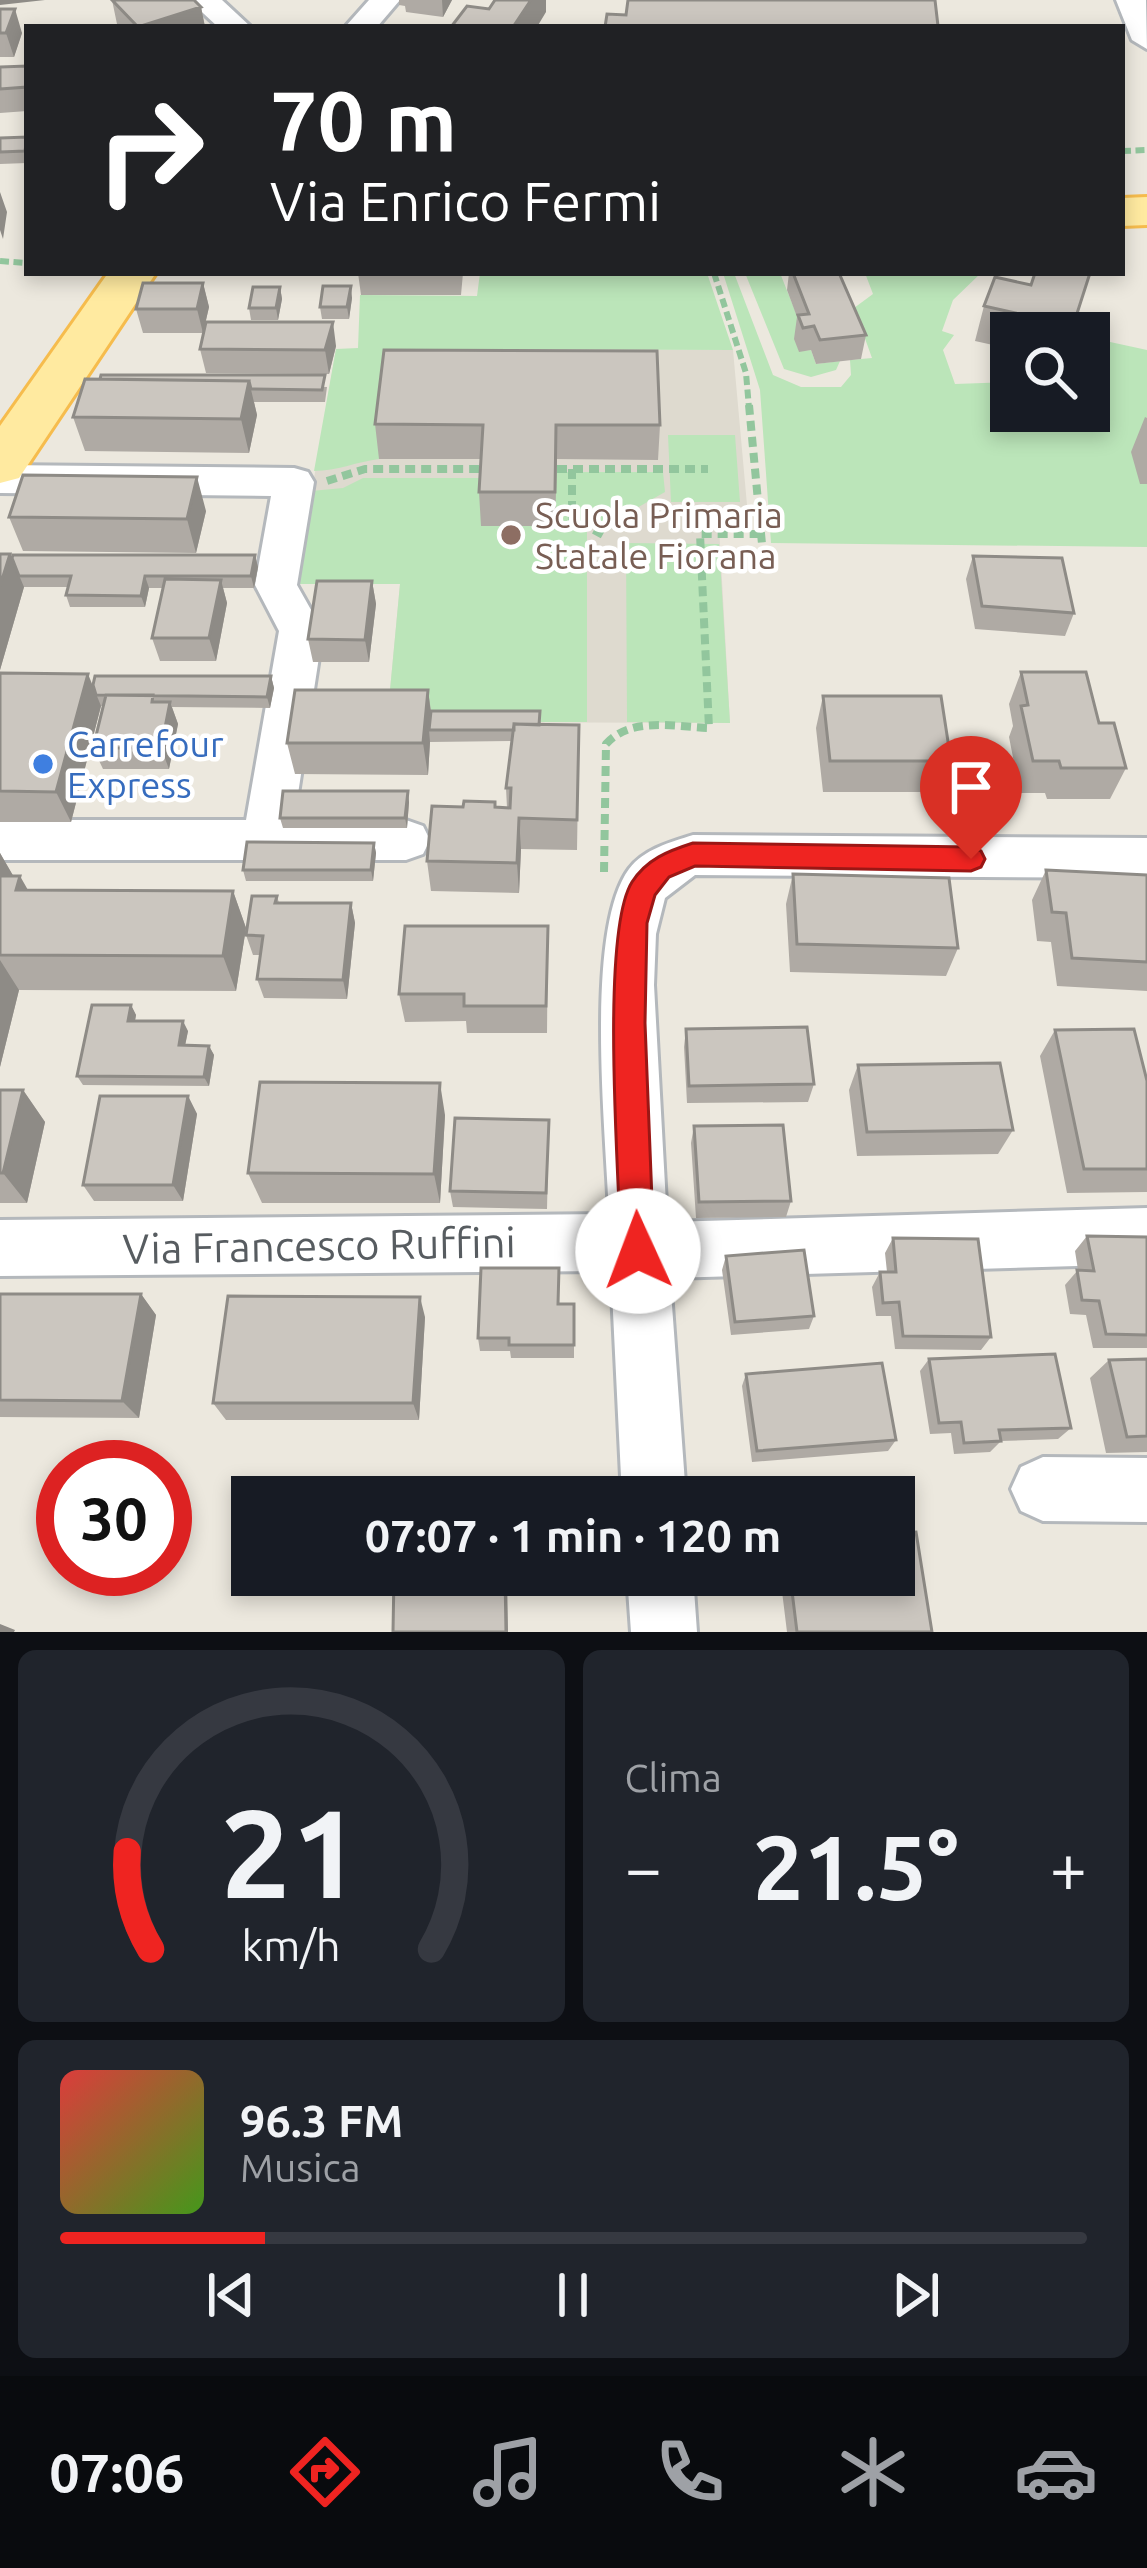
<!DOCTYPE html>
<html lang="it">
<meta charset="utf-8">
<style>
:root{--surface:#171b24;--page:#20242c;--text:#f1f3f6;--muted:#9ea1a6;--line:#363941;--accent:#ef2421}
body{margin:0;font-family:Ubuntu,sans-serif;background:var(--page);color:var(--text);height:100vh;display:flex;flex-direction:column;font-size:45px;white-space:nowrap}
*{box-sizing:border-box;margin:0}
p{font-size:39px;color:var(--muted)}
.icon{flex:none;width:66px;height:66px;fill:none;stroke:currentColor;stroke-width:2;stroke-linecap:round;stroke-linejoin:round}
.map{position:relative;height:1632px;overflow:hidden}
.details{display:flex;flex-direction:column;gap:18px;padding:18px;background:#0d0f14;flex:1}
.details>*{flex:none}
.top-card{position:absolute;left:24px;top:24px;width:1101px;height:252px;border-radius:0px;box-shadow:0 6px 18px #0003;background:#202124;color:#fff;overflow:hidden}
.tools{position:absolute;left:990px;top:312px;display:grid;gap:24px}
.tools a{display:grid;place-items:center;width:120px;height:120px;border-radius:0px;background:var(--surface);box-shadow:0 6px 18px #0003;font-size:60px}
.speed{position:absolute;left:36px;top:1440px;display:flex;gap:24px;font-size:60px;font-weight:700;text-align:center}
.speed>*{display:grid;place-content:center;width:156px;height:156px;border-radius:50%;background:var(--surface);box-shadow:0 6px 18px #0003;line-height:1}
.speed .limit{border:18px solid #d22;background:#fff;color:#111}
.pin{position:absolute;display:grid;place-items:center;width:102px;height:102px;color:#fff;margin:-123px -51px;border-radius:50% 50% 50% 0;rotate:-45deg;box-shadow:0 0 12px #0007}
.pin .icon{rotate:45deg}
.me{position:absolute;width:132px;margin:-66px;rotate:358deg;stroke-linejoin:round;filter:drop-shadow(0 0 9px #0008)}
.turn{display:flex;align-items:center;gap:42px;height:252px;padding:0 48px;font-size:54px}
.turn .icon{width:156px;height:156px;stroke-width:2.5}
.turn b{display:block;font-size:84px;line-height:102px}
.big{font-size:90px;font-weight:700;line-height:1.1}
.details .tile{flex:1;display:flex;flex-direction:column;justify-content:center;gap:18px;min-width:0;padding:0 42px;border-radius:18px;background:var(--page)}
.details .dial{align-items:center;gap:0}
.dial svg{height:312px;overflow:visible;fill:none;stroke:var(--line);stroke-width:7;stroke-linecap:round;text-anchor:middle}
.dial text{fill:var(--text);stroke:none}
.song{display:flex;align-items:center;gap:36px}
.cover{width:144px;height:144px;border-radius:18px;background:linear-gradient(135deg,hsl(0 70% 55%),hsl(100 70% 35%))}
.played{height:12px;border-radius:6px;background:linear-gradient(90deg,var(--accent) 20%,var(--line) 20%)}
.keys{display:flex;justify-content:space-around;direction:ltr}
.heat{display:flex;justify-content:space-between;align-items:center;font-size:66px;direction:ltr}
.details .tiles{flex:1;display:grid;gap:18px;grid-template-columns:1fr 1fr}
.tile:last-child{grid-column:span 2}
.trip{position:absolute;left:231px;top:1476px;width:684px;height:120px;border-radius:0px;background:var(--surface);box-shadow:0 6px 18px #0003;font-weight:700;line-height:120px;text-align:center}
.dock{display:flex;height:192px;justify-content:space-around;align-items:center;background:#090b0e;color:var(--muted)}
.dock .icon{width:84px;height:84px}
.dock .active{color:var(--accent)}
.dock b{font-size:54px;color:var(--text)}
.map>svg:first-child{display:block}
</style>
<div class="map">
<svg width="1147" height="1632" viewBox="0 0 1147 1632">
<rect width="100%" height="100%" fill="#ece8de"/>
<path fill="#dedacf" d="M336,349L733,350L749,527H719L730,723L387,722L400,584H296Z"/>
<path fill="#bbe5b9" d="M480,273H707L733,350L413,349L408,385L388,386L379,459C355,462 338,471 314,471L336,349L358,348L360,295L477,296Z
M723,273H734L773,375L801,387H841L851,375L850,360L872,358L854,308L873,294L865,273H981L953,300L942,331L954,335L943,350L955,384L1011,382V411H1089V379L1101,340L1147,350V547L771,543L760,390Z
M745,273H780L806,338L795,340L799,351L811,350L816,364L840,361L836,370L811,377L784,369Z
M668,435H735L740,502H671Z
M556,472H663L665,492L605,526L587,527V722H387L400,584H296L311,491L343,488L363,478H484Z
M626,543L719,544L730,723L627,722Z"/>
<g fill="none" stroke-linecap="round" stroke-linejoin="round">
<g stroke="#b4b8bc" stroke-width="6">
<path id="minor" d="M189,0H222L251,27H218Z
M369,0H400L377,27H345Z
M1116,0H1146L1147,49L1132,40Z
M0,465L294,468L308,472L314,482L297,585L323,631L294,820H406L423,826L430,840L423,854L406,860H0V820H246L279,631L255,585L271,496L0,493Z
M693,835L1147,838V878L695,875L665,898L656,934L654,985L667,1222L1147,1208V1264L670,1278L686,1497H622L611,1271L0,1276V1220L609,1214C606,1134 584,930 629,869C644,849 671,842 693,835Z
M1043,1457L1147,1458V1522L1043,1521L1021,1511L1011,1489L1021,1467Z
M627,1575H693L697,1632H631Z"/>
</g>
<g stroke="#f6bc4d" stroke-width="6">
<path id="major" d="M1147,197V225L1122,226V198Z
M108,273H156L19,478L0,483V426Z"/>
</g>
<path stroke="#92c69d" stroke-width="6" stroke-dasharray="9 4.5" stroke-linecap="butt" d="M1122,151L1147,150
M0,261L27,263
M714,273L746,373L749,408"/>
<path stroke="#92c69d" stroke-width="8" stroke-dasharray="10 6" stroke-linecap="butt" d="M749,405L762,544
M557,469H708
M572,469V526H587L605,536
M327,481L365,469H485
M604,872L606,744C631,716 676,727 709,728L700,534H761"/>
<use href="#minor" fill="#fff" fill-rule="evenodd"/>
<use href="#major" fill="#ffeaa0" fill-rule="evenodd"/>
</g>
<path fill="#afaaa4" d="M112,0L201,7L205,27H121L117,24Z
M399,0H452L443,17L406,12L405,6L399,5Z
M0,9L22,33L14,57H0Z
M27,66V111L0,113V67Z
M27,137V163L0,164V138Z
M358,273H463L461,295H361Z
M789,273H839L866,335L861,359L816,364L811,350L799,352L794,339L797,317L787,290Z
M1090,273L1071,333H1011V349L975,341L984,306L1031,285Z
M203,283L209,307L203,333H143L136,309Z
M280,287L282,299L278,320H251L249,308Z
M352,298L349,319H322L320,307Z
M336,346L329,374L206,373L200,349Z
M85,379L327,387L325,402H254L257,415L249,453L85,451L73,417Z
M1145,417L1147,418V484H1140L1131,452Z
M375,424L660,425L658,460L557,459L555,526H481L479,492L481,459H379Z
M206,511L196,553L23,551L9,517Z
M0,554H10L12,558L255,555L258,567L254,588H223L227,603L216,661H160L152,638L163,588H149L145,607H70L66,595L68,587H24L0,670Z
M973,556L1074,613L1065,636L975,629L966,579Z
M372,581L376,604L369,662H313L308,639Z
M1021,672L1099,723L1126,768L1110,799H1047L1045,793H1020L1009,737L1013,726L1009,704Z
M0,673L93,685L271,676L274,688L270,708L172,707L178,724L169,769H103L93,748L103,706H101L71,822H0Z
M428,690L431,711L540,725H579L577,850L521,849L519,893L431,891L427,861L495,807L507,808L506,788L512,741L430,742L428,775L295,774L287,743Z
M823,696L951,761L941,792H823L816,728Z
M409,802L407,828H283L280,818Z
M374,843L376,853L373,881H246L243,870Z
M0,853L13,876L28,890L233,891L246,928L236,991L19,990L0,1067Z
M1046,870L1147,875V991L1057,986L1051,942L1037,941L1032,900Z
M793,874L958,948L946,976L790,972L786,904Z
M277,896L279,903H351L355,923L347,999L264,998L257,979L261,955H253L246,935Z
M548,926L547,1033H467L466,1021L405,1022L399,994Z
M131,1005L136,1015L135,1021L188,1031L185,1046H209L214,1055L209,1086L83,1085L77,1076Z
M686,1029L814,1084L808,1102L687,1103L684,1047Z
M1055,1030L1147,1081V1192L1067,1193L1040,1056Z
M858,1065L1013,1130L998,1154L857,1156L849,1090Z
M0,1090H23L45,1122L27,1203H0Z
M188,1096L197,1114L183,1201H94L83,1185Z
M445,1115L440,1203H262L248,1173Z
M549,1120L547,1209L453,1207L450,1191Z
M694,1126L791,1201L786,1217L696,1218L691,1143Z
M1087,1236L1147,1237V1348H1093L1086,1315L1070,1314L1065,1285L1078,1270L1075,1251Z
M893,1238L991,1337L981,1350L895,1349L891,1316H876L872,1287L880,1272H887L885,1253Z
M726,1256L814,1316L809,1329L731,1335L722,1270Z
M0,1294H141L156,1315L139,1418L0,1417Z
M559,1304H574V1358H511L510,1351H480L478,1338Z
M425,1317L419,1420H226L213,1403Z
M929,1359L1071,1428L1058,1439L1001,1441L990,1452L954,1454L951,1433L930,1434L920,1371Z
M1147,1359V1452L1106,1453L1090,1378L1109,1360Z
M746,1374L896,1440L888,1451L752,1462L742,1386Z
M780,1575H894L932,1632H787Z"/>
<path fill="#8e8b86" d="M0,0H45L0,5Z
M442,0H452L443,17Z
M531,0H546V12L537,27H513Z
M201,7L205,27H138Z
M15,9L22,33L14,57L6,33Z
M0,192L7,212L3,239L0,230Z
M203,283L209,307L203,333L197,309Z
M351,286L352,298L349,319L347,307Z
M280,287L282,299L278,320L276,308Z
M333,322L336,346L329,374L325,350Z
M249,381L257,415L249,453L241,419Z
M197,477L206,511L196,553L187,519Z
M10,554L24,587L0,670V586Z
M255,555L258,567L254,588L251,576Z
M145,576L149,588L145,607L141,596Z
M221,580L227,603L216,661L209,638Z
M372,581L376,604L369,662L365,640Z
M88,674L101,706L71,822L56,792Z
M271,676L274,688L270,708L267,697Z
M428,690L432,722L429,730L430,742L428,775L423,743Z
M170,702L178,724L169,769L161,748Z
M408,791L409,802L407,828L405,818Z
M519,818L521,849L519,893L517,863Z
M374,843L376,853L373,881L371,870Z
M0,853L18,884L20,876L41,913L0,896Z
M233,891L246,928L236,991L223,956Z
M351,903L355,923L347,999L343,980Z
M0,960L19,990L0,1067Z
M131,1005L136,1015L133,1031L128,1021Z
M183,1021L188,1031L183,1055L179,1045Z
M209,1046L214,1055L209,1086L204,1077Z
M440,1083L445,1115L440,1203L434,1174Z
M23,1090L45,1122L27,1203L3,1173Z
M188,1096L197,1114L183,1201L173,1185Z
M141,1294L156,1315L139,1418L122,1401Z
M420,1297L425,1317L419,1420L413,1403Z
M505,1575H507L508,1632H506Z
M0,1624L15,1630L14,1632H0Z"/>
<path fill="#cbc6bf" stroke="#8e8b86" stroke-width="3" d="M112,0H194L201,7L138,27Z
M495,0H531L513,27H451L467,6L489,9Z
M628,0H935L938,26L956,27H605L607,14L626,15Z
M0,9H15L6,33H0Z
M27,66V87L0,89V67Z
M27,137L25,151L0,152V138Z
M793,273H839L866,335L820,340L814,326L803,328L798,315L809,314Z
M1035,273H1090L1073,326L984,306L995,277L1031,285Z
M143,283H203L197,309H136Z
M323,286H351L347,307H320Z
M253,287H280L276,308H249Z
M206,322H333L325,350L200,349Z
M384,350L657,351L660,425H556L555,492H479L483,425L375,424Z
M101,375H325L322,390L251,389L249,381L100,379Z
M85,379L249,381L241,419L73,417Z
M23,475L197,477L187,519L9,517Z
M0,554H10L0,586Z
M13,555H255L251,576H145L141,596L66,595L71,576H19L12,558Z
M973,556L1062,558L1074,613L982,606Z
M165,579L221,580L209,638H152Z
M317,581H372L365,640L308,639Z
M1021,672H1086L1099,723H1114L1126,768H1061L1059,761H1033L1021,706L1028,705Z
M0,673L88,674L56,792L0,791Z
M95,676H271L267,697L96,695L93,685Z
M295,690H428L423,743H287Z
M106,695H153L152,702H170L161,748H93Z
M823,696H941L951,761H830Z
M431,711H540L539,725L514,724V730H429Z
M514,724L579,725L577,820L519,818L517,863L427,861L432,806L463,807L464,801L495,802V807L510,808L511,788H506Z
M283,791H408L405,818H280Z
M247,842L374,843L371,870H243Z
M1046,870L1147,875V962L1072,958L1066,913L1052,912Z
M793,874L949,878L958,948L797,944Z
M0,876H20L16,890L233,891L223,956L0,955Z
M252,896H277L275,903H351L343,980L257,979L263,936L246,935Z
M405,926H548L546,1006H464V994H399Z
M92,1005H131L128,1021H183L179,1045L209,1046L204,1077L77,1076Z
M807,1027L814,1084L689,1086L686,1029Z
M1134,1029L1147,1081V1169H1084L1055,1030Z
M1000,1063L1013,1130L867,1132L858,1065Z
M260,1082L440,1083L434,1174L248,1173Z
M0,1090H23L3,1173H0Z
M100,1096H188L173,1185H83Z
M455,1118L549,1120L546,1193L450,1191Z
M783,1125L791,1201L699,1202L694,1126Z
M1087,1236L1147,1237V1335L1106,1334L1099,1301L1082,1300L1077,1270L1094,1271Z
M893,1238L978,1239L991,1337L903,1336L899,1302L883,1303L880,1272H896Z
M804,1250L814,1316L735,1322L726,1256Z
M481,1268H559L558,1304H574V1345H509V1338H478Z
M0,1294H141L122,1401L0,1400Z
M228,1296L420,1297L413,1403H213Z
M1055,1354L1071,1428L999,1430L1001,1441L964,1443L961,1422L939,1423L929,1359Z
M1147,1359V1436L1127,1437L1109,1360Z
M882,1363L896,1440L757,1451L746,1374Z
M916,1532L932,1632H797L790,1575H894V1533Z
M394,1575H505L506,1632H393Z"/>
<path fill="#ef2421" stroke="#9b1715" stroke-width="3" d="M693,843L971,847L981,851L985,859L981,867L971,871L695,866L669,877L655,895L647,923L645,1023L654,1251L649,1262L638,1267L626,1262L621,1251C619,1179 600,933 632,882C647,859 668,851 693,843Z"/>
<circle fill="#8d6e63" stroke="#fff" stroke-width="4.5" cx="511" cy="535" r="12"/>
<circle fill="#3f7fe0" stroke="#fff" stroke-width="4.5" cx="43" cy="764" r="12"/>
<g text-anchor="middle" dominant-baseline="central" stroke-width="9" stroke-linejoin="round" paint-order="stroke">
<g font-size="36" fill="#785e54" stroke="#fff" text-anchor="start">
<text x="535" y="514">Scuola Primaria<tspan x="535" dy="41">Statale Fiorana</tspan></text>
</g>
<g font-size="36" fill="#366cbe" stroke="#fff" text-anchor="start">
<text x="67" y="743">Carrefour<tspan x="67" dy="41">Express</tspan></text>
</g>
<g font-size="42" fill="#575c60" stroke="#fff">
<text transform="translate(319 1245) rotate(-1)">Via Francesco Ruffini</text>
</g>
</g>
</svg>
<div class="tools">
<a><svg class="icon" aria-label="search" viewBox="0 0 24 24"><circle cx="10" cy="10" r="6"/><path d="M15 15l6 6"/></svg></a>
</div>
<div class="speed"><div class="limit">30</div></div>
<div class="pin" style="left:971px;top:859px;background:#d93025"><svg class="icon" aria-label="arrive" viewBox="0 0 24 24"><path d="M6 21V4h12l-3 4 3 4H6"/></svg></div>
<svg class="me" style="left:638px;top:1251px" viewBox="-20 -20 40 40"><circle r="19" fill="#fff"/><path d="M0-13L10 11 0 6-10 11z" fill="#ef2421"/></svg>
<div class="trip">07:07 · 1 min · 120 m</div>
<div class="top-card">
<div class="turn"><svg class="icon" aria-label="right" viewBox="0 0 24 24"><path d="M7 20v-9h11M14 6l5 5-5 5"/></svg><div><b>70 m</b>Via Enrico Fermi</div></div>
</div>
</div>
<section class="details">
<div class="tiles">
<div class="tile dial"><svg viewBox="0 0 100 80">
<path d="M14 69A42 42 0 1 1 86 69"/>
<path d="M14 69A42 42 0 0 1 8 44" stroke="#ef2421"/>
<text x="50" y="56" font-size="32" font-weight="700">21</text>
<text x="50" y="72" font-size="11">km/h</text>
</svg></div>
<div class="tile"><p>Clima</p>
<div class="heat"><a>−</a><b class="big">21.5°</b><a>+</a></div>
</div>
<div class="tile">
<div class="song"><i class="cover"></i><div><b>96.3 FM</b><p>Musica</p></div></div>
<div class="played"></div>
<div class="keys"><svg class="icon" aria-label="previous" viewBox="0 0 24 24"><path d="M18 5L8 12l10 7zM5 5v14"/></svg><svg class="icon" aria-label="pause" viewBox="0 0 24 24"><path d="M8 5v14M16 5v14"/></svg><svg class="icon" aria-label="next" viewBox="0 0 24 24"><path d="M6 5l10 7-10 7zM19 5v14"/></svg></div>
</div>
</div>
</section>
<nav class="dock">
<b>07:06</b>
<svg class="icon active" aria-label="directions" viewBox="0 0 24 24"><path d="M12 3l9 9-9 9-9-9zM9 14v-3h6M13 9l2 2-2 2"/></svg>
<svg class="icon" aria-label="music" viewBox="0 0 24 24"><path d="M9 18V5l10-2v13"/><circle cx="6" cy="18" r="3"/><circle cx="16" cy="16" r="3"/></svg>
<svg class="icon" aria-label="phone" viewBox="0 0 24 24"><path d="M5 4h4l2 5-3 2q2 4 5 5l2-3 5 2v4C11 20 4 13 5 4z"/></svg>
<svg class="icon" aria-label="climate" viewBox="0 0 24 24"><path d="M12 3v18M4 7l16 10M4 17L20 7"/></svg>
<svg class="icon" aria-label="car" viewBox="0 0 24 24"><path d="M5 17H2v-5l4-1 3-4h7l3 4 3 1v5h-3M9 17h6M6 11h13"/><circle cx="7" cy="17" r="2"/><circle cx="17" cy="17" r="2"/></svg>
</nav>
